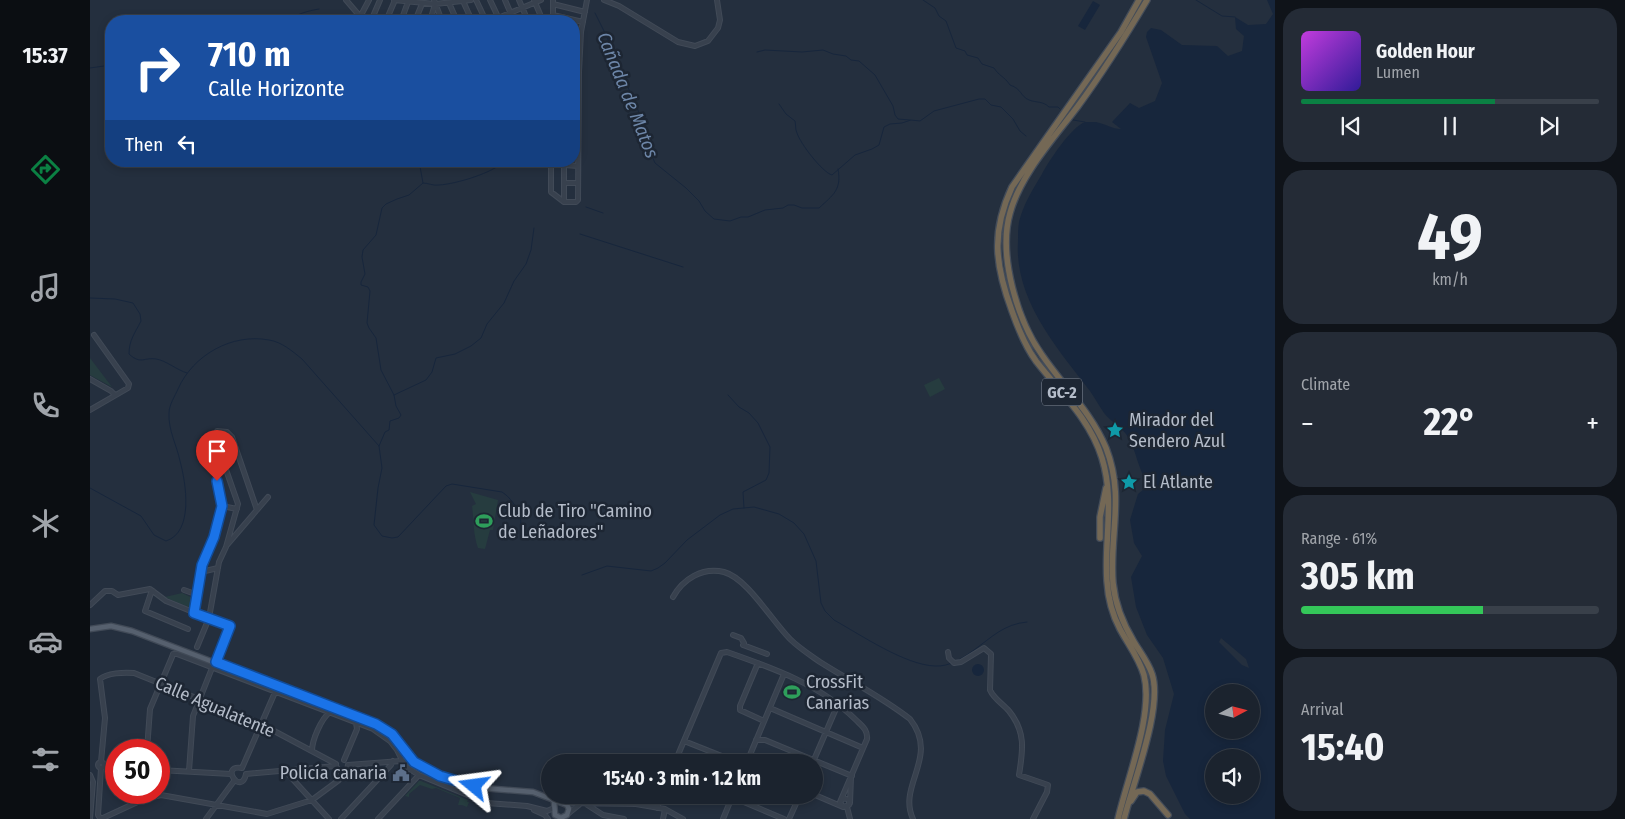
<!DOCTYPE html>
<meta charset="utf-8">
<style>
:root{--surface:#1b232e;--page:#242b36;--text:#f1f3f6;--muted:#a0a4aa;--line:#39404a;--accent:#0b8043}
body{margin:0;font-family:"Fira Sans Condensed",sans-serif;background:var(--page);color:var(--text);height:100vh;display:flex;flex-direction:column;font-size:19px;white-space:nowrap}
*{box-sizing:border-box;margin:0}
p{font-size:16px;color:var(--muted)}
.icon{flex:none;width:28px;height:28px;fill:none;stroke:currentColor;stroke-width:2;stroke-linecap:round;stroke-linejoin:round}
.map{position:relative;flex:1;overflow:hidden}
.side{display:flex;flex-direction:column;gap:8px;padding:8px;background:#0f1319;width:350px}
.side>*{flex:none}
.top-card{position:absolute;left:15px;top:15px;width:475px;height:152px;border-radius:20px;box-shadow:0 2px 8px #0003,0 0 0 1px var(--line);background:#1a4fa0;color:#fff;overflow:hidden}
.needle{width:32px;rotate:83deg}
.controls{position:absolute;left:1115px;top:684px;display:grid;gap:10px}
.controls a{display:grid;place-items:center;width:55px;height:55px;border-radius:50%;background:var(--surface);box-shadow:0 2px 8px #0003,0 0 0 1px var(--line);font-size:25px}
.speed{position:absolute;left:15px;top:739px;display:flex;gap:10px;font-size:25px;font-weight:700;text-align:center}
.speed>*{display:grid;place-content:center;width:65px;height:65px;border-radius:50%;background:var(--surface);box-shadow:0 2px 8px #0003,0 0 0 1px var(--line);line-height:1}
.speed .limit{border:8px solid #d22;background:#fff;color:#111}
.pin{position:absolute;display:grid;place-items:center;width:42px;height:42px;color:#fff;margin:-51px -21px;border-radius:50% 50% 50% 0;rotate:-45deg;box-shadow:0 0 5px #0007}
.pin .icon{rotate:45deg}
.me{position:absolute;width:55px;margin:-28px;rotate:286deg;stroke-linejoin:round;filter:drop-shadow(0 0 4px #0008)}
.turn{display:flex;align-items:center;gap:18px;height:105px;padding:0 20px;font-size:22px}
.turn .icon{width:65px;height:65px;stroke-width:2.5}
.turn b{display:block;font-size:35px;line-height:42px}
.then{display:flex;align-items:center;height:48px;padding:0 20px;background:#0003;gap:10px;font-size:19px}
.big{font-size:38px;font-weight:700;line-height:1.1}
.side .widget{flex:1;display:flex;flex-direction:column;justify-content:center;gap:8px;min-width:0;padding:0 18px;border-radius:20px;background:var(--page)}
.side .dial{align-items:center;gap:0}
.dial b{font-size:65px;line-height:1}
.song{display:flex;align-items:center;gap:15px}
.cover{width:60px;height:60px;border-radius:8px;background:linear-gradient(135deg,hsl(290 70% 55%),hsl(250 70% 35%))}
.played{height:5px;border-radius:2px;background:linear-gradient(90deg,var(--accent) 65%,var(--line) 65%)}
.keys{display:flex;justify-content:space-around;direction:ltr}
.heat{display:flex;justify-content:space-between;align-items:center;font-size:28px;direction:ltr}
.charge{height:8px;border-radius:4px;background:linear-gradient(90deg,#34c759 61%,var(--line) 0)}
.trip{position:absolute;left:451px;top:754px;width:282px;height:50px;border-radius:25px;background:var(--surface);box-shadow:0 2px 8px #0003,0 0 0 1px var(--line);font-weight:700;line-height:50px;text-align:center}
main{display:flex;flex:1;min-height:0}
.tab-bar{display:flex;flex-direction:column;width:90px;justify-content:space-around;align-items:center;background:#0b0e12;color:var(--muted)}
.tab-bar .icon{width:35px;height:35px}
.tab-bar .on{color:var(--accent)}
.tab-bar b{font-size:22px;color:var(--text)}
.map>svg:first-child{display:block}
</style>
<main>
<nav class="tab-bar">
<b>15:37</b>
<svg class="icon on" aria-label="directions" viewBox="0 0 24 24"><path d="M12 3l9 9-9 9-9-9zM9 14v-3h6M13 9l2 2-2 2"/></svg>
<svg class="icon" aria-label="music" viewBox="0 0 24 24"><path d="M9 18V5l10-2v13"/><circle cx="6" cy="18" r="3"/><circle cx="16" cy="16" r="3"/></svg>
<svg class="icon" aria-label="phone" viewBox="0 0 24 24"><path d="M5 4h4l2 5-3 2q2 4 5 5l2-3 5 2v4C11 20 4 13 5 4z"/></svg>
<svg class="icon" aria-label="climate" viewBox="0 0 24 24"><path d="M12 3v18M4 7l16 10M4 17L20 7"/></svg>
<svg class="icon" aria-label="car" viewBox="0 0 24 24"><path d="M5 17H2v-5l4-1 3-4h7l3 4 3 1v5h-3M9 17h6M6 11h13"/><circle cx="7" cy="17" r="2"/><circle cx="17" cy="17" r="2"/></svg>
<svg class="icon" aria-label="filters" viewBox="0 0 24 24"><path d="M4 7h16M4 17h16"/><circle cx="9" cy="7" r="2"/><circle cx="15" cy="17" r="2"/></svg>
</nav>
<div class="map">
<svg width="1185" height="819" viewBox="0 0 1185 819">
<rect width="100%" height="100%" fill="#242f3e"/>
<path fill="#263c3f" d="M0,358L22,387L0,375Z
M849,378L855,389L840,397L834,385Z
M380,492L408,500L403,530H400L395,549L388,548C383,534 384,521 382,506L386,504Z
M92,593L105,599L104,609L81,600L75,597Z
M329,781H331L378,800L377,802H379L377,807L372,805H368L370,798L346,788L342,789L330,785L319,794V797L315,796Z"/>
<path fill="#17263c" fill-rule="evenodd" d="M1177,0H1185V819H1100L1095,814L1076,776L1073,761L1075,730L1084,694L1073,658L1057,635L1046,607L1041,577L1052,556L1044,543L1040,520L1048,494L1059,485C1048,471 1047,452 1038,437C1033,428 1021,422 1014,413C1009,406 1005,398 1000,391C967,348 924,299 928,241C928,235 928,228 929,222C933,205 943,189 952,174C959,161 981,127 995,122C998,122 1003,122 1006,122C1016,124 1022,129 1031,129L1022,122L1040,103L1049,108L1065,101L1072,83L1056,37L1057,32L1061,28L1071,30L1092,45L1127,46L1138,56L1152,51L1154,36L1146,29L1145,17L1158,25L1176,24L1183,14ZM1131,638L1156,659L1159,668L1152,665L1129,642ZM1124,692H1161V730H1124ZM1124,758H1161V795H1124Z
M1003,1L1010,5L995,30L988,26Z
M882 670a6 6 0 1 1 12 0a6 6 0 1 1-12 0Z"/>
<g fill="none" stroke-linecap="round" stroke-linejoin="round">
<path stroke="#17263c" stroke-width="1" d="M833,0L845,8L849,16L856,21L866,48L875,51L877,55L888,58L892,64L904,68C909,76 914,76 920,85C932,89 930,96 939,100C947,103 953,101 959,107H968L970,109
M1106,0L1132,16L1145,17
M505,13L517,37L529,76L536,83L546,105L557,134L561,154L565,163L596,188L609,201L615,211L624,219L640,221L651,217H658L675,210L693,208L698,205H704L712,208H729C743,195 752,190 748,169
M197,21C207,14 217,11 229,9
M667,52L675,50L712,52L733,50L743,54L756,56L761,60L769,61L785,75L803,106L805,115L808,119L820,120
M0,68L21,65
M689,104L696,114L705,121C706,125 705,129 707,133C710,143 732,172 742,175L765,155L782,149L789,145L794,127L800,124L812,123L821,120L830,121L844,111L889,99H895L901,105L911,107L923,119L930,131L936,136
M983,120L995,122
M329,161L333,183
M496,207L513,213
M490,234L593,267
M0,298L25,299L43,303L50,314L51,321C45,333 39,340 39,354C51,365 54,357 66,359C75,360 87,370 97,373
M304,395L336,380L342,372L346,358L365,354L381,346L391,338L397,324L414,303L424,281L436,264L441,250L444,228
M638,395L649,407L659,413L668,423L680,447L679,473L676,480L653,492L654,508
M289,446L295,432L299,430L300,421L309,418L311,415L306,406L304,395L291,370L286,338L279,328L277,323L280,291L278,287L271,285V282L275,274L272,257L273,250L286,235L292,208L296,204L307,199L319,195L333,183C338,183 343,186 349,185C366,184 403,173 415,161
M0,488L51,516L64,535L76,541C104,532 96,483 90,461C87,446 78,430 79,413C79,405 85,396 88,389C103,355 142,333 179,340C192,342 202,351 212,359L289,446L292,468L288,488L284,525L292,536L302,538L308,537L356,486L362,484L412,492C420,497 427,507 430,516C432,524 429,527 434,537
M492,575L517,566L561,571L568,568L575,563L597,540L630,515L643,509L664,507L689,514L704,523L714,534L726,561L731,603L735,611L744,620C771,635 815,665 845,666C859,667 873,658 884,650C902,637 914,624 937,622"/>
<g stroke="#414a57" stroke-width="6">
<path id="minor" d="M256,0L274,21
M304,0L345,4L381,0
M344,0L352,21
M386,0L396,21
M400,0L410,21
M415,0L424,21
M429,0L438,21
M444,0L453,21
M463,0V21
M514,0L529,6L588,42L605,46L618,41L628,28L630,20L627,0
M373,1L382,21
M359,3L367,21
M463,4L495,12
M463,15L493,22
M270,17L279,0
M281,21L290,0
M296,21L305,0
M311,21L318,2
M325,21L332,4
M340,21L345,4
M401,21L451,0
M461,161V192L474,202H486L488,200L489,72L491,32L497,0
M461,164L488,166
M474,183H488
M474,202V161
M0,379L21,391L25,395
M0,410L38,388L39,384L4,335
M132,506L147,509
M137,545L178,497
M111,572L128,568
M94,590L108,595
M63,591L61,593L55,611L98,629
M583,597C593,579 612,567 634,572C657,578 682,621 700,639C709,648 720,655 730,662C760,681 792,697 820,719C850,757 807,785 823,819
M0,605L15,591H22L28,595L60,589L76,601L140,627L126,661
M104,613L112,565L124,537L132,506L124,450L127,431L137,432L142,437L167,510
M643,635L651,638L654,643L653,645
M653,645L677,654
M107,647L119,618L129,562L136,547L148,504L133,461L125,457
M858,652L859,658L864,663L871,662L894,648L901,654L900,690C904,699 913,704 919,711C936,732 933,750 929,775L958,785L957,792L943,819
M668,663L650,706V710L674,721
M680,708L773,748
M666,740H675L762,776
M594,741L647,762
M57,750L60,709L82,657L83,654H87L283,729L300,741L307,750L315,766L329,775L397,803L437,806L457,811L464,808
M222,751C222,740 231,719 240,712
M254,760L267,729L266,723
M11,762L15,718L10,679C17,673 34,672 44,673L171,724L246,764
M585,762L631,653L637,652C683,668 731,685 766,720C772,726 778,730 777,739L750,802L753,807L759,805V800L754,798L752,800
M657,762L694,674
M723,762L748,704
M8 765a3 3 0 1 1 6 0a3 3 0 1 1-6 0Z
M258,765L311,761L328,765
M14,766L26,767
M246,766L249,771L253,772L257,769L258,765
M11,768L8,815L10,818H13L54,799L71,795L177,814L222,800L249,780L253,772
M152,768L186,690
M152,768C129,764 151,797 156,774
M69,770L141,774
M99,771L103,716L122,668
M197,771L198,774L239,819
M156,774L246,766
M0,775L3,782L0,819
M725,795L753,807
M642,797L694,819
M475,803L546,804L575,809L593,819
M760,803L761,777
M496,804L513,815L534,819
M757,807L760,819
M567,808L572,795
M444,810L455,815L458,819
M479,813L489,805
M116,819L144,781
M251,819L301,765L303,761
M288,819L329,775
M573,819L575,809
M633,819L642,797
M699,819L710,795"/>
</g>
<g stroke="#414a57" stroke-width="7">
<path id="major" d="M0,629L21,626L42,631L285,724L302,734L324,762L350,776L393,788L443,792L477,805L479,809L477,815L471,818L465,815L464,801L459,797"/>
</g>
<g stroke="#434c59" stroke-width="8">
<path id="highway" d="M1010,538V517L1016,488
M1041,801L1047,792L1054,791L1060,794L1078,815
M1028,819C1037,779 1064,714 1054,675C1049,658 1038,644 1030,629C1022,614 1018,597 1017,581C1014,539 1025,500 1012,458C1000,419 970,392 946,361C935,346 928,328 922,311C905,265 901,232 922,187L1031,32L1049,0
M1034,819C1043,783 1073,707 1062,674C1058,662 1050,652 1044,642C1033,624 1025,604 1023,583C1019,535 1035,497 1016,448C1001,412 973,386 952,355C927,320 908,255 920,213C930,175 964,138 988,106C1013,72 1035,37 1057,0"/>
</g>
<use href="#minor" stroke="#38414e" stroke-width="4"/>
<use href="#major" stroke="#56606e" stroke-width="4.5"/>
<use href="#highway" stroke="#746855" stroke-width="5.5"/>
</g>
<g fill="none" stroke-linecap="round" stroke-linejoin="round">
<g stroke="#114b97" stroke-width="12">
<path id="route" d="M127,481L132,506L124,537L112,565L104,613L140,626L126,662L286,724L302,734L324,762L350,776L384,786"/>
</g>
<use href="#route" stroke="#1a73e8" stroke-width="9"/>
</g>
<defs>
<g id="sight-bare" transform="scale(1.35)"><path d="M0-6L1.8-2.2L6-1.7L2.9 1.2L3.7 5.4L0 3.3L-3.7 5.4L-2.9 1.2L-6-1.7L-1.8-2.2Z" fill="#0f9aa8" stroke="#1d2633" stroke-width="2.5" paint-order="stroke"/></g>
<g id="stadium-bare" transform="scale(1.35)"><path d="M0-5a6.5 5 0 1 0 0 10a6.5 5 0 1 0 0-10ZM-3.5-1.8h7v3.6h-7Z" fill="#2e9e5b" stroke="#1d2633" stroke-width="2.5" paint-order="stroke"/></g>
<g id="civic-bare" transform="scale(1.35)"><path d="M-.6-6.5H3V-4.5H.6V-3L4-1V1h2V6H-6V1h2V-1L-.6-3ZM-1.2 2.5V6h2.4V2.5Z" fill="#5c6f8a" stroke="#1d2633" stroke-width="2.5" paint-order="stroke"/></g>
</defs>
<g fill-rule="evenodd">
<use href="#sight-bare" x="1025" y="430"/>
<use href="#sight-bare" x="1039" y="482"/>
<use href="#stadium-bare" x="394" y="521"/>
<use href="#stadium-bare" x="702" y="692"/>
<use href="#civic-bare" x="311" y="773"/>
</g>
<g text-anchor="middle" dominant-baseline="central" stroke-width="5" stroke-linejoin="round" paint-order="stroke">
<rect fill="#1d2633" stroke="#878f9c" stroke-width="1" x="952" y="378.5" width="40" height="27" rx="4"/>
<g font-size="16" font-weight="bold" fill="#b4bcc9">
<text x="972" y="392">GC-2</text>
</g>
<g font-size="18" fill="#b4bcc9" stroke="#1d2633" text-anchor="start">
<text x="1039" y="420">Mirador del<tspan x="1039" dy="21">Sendero Azul</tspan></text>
<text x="1053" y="482">El Atlante</text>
<text x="408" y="511">Club de Tiro "Camino<tspan x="408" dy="21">de Leñadores"</tspan></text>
<text x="716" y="682">CrossFit<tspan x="716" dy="21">Canarias</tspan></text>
<text x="297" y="773" text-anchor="end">Policía canaria</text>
</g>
<g font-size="18" fill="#b4bcc9" stroke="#1d2633">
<text transform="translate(125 707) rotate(23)">Calle Agualatente</text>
</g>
<g font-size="19" font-style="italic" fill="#6d86a8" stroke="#1d2633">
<text transform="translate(538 95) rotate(68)">Cañada de Matos</text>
</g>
</g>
</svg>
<div class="controls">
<a><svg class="needle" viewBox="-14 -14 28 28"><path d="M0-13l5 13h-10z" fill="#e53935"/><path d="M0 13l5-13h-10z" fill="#a0a4aa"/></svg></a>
<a><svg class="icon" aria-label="sound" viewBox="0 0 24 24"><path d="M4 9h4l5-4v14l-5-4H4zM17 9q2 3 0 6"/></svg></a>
</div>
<div class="speed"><div class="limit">50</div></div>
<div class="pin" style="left:127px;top:481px;background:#d93025"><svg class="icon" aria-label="arrive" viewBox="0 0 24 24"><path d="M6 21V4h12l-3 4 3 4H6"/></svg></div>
<svg class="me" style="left:384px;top:786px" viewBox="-20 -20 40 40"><path d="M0-17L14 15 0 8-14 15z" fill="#1a73e8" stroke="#fff" stroke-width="4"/></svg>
<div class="trip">15:40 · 3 min · 1.2 km</div>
<div class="top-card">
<div class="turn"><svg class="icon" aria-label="right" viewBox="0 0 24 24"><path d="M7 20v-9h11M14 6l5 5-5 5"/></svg><div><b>710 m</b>Calle Horizonte</div></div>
<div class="then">Then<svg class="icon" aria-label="left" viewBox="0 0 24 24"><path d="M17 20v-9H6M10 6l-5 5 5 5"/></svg></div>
</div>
</div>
<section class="side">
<div class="widget">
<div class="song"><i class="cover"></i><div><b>Golden Hour</b><p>Lumen</p></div></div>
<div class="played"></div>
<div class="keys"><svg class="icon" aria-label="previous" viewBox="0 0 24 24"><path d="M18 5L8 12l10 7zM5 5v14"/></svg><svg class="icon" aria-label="pause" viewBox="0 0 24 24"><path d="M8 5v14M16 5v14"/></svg><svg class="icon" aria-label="next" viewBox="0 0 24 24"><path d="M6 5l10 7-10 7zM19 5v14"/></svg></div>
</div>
<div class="widget dial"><b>49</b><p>km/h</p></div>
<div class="widget"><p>Climate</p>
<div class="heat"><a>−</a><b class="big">22°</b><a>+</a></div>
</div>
<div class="widget"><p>Range · 61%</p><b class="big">305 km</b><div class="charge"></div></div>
<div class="widget"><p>Arrival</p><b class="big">15:40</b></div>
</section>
</main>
